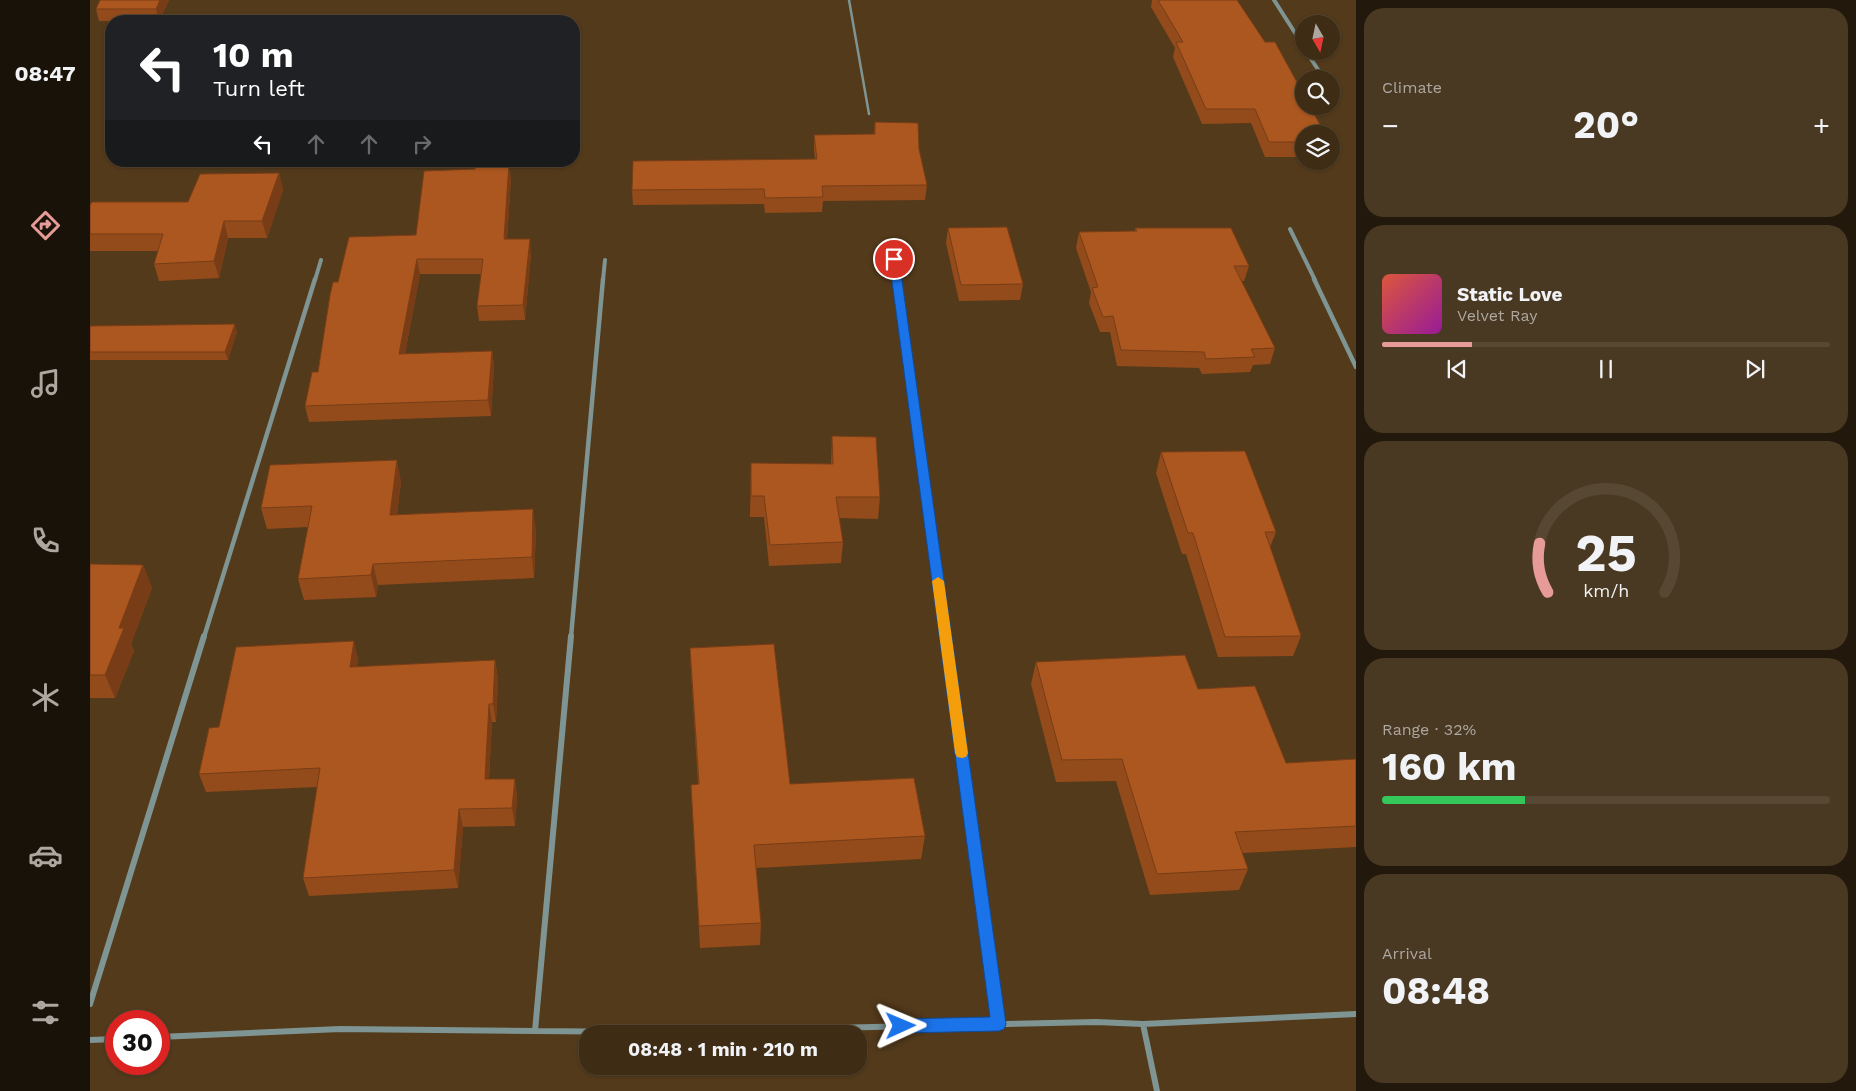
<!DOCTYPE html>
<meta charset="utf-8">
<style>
:root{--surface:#3e2c14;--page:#493822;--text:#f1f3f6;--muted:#ada7a0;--line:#574834;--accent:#e69b98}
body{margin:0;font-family:"Work Sans",sans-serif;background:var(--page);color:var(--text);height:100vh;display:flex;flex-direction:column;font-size:19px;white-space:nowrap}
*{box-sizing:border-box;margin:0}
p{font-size:16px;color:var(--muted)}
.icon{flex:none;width:28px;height:28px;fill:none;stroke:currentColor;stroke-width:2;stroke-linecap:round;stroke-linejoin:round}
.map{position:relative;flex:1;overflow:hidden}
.details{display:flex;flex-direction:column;gap:8px;padding:8px;background:#22180b;width:500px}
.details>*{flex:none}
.top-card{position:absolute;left:15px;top:15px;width:475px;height:152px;border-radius:20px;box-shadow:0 1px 4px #0004,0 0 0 1px var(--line);background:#202124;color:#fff;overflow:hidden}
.needle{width:32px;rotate:171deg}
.fabs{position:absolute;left:1205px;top:15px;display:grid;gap:10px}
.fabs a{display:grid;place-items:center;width:45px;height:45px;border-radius:50%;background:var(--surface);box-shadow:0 1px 4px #0004,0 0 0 1px var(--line);font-size:25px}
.speed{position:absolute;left:15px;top:1010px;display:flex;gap:10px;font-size:25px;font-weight:700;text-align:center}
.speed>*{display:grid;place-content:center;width:65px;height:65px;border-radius:50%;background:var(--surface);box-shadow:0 1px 4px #0004,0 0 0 1px var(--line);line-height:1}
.speed .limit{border:8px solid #d22;background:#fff;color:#111}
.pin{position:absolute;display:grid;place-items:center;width:42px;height:42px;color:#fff;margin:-21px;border:2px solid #fff;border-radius:50%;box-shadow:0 1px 5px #0007}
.me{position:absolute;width:55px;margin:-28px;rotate:89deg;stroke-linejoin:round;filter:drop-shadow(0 0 4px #0008)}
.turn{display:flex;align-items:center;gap:18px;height:105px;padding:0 25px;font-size:22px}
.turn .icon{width:65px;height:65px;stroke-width:2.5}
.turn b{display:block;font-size:35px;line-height:42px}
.lanes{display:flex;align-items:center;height:48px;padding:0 25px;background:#0003;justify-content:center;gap:25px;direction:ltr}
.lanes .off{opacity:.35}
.big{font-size:38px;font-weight:700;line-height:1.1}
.details .tile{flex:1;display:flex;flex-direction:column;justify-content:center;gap:8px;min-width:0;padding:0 18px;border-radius:20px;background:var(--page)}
.details .dial{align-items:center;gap:0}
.dial svg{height:130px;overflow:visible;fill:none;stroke:var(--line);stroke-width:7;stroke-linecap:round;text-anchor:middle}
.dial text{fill:var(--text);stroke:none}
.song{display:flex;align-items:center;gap:15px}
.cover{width:60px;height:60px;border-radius:8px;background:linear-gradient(135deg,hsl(10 70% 55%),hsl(300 70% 35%))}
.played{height:5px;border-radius:2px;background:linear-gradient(90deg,var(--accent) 20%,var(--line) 20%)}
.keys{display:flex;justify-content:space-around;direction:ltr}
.heat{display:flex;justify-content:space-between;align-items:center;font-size:28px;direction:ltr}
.charge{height:8px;border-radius:4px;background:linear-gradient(90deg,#34c759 32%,var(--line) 0)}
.trip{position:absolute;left:489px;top:1025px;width:288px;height:50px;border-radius:20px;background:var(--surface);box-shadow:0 1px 4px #0004,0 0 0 1px var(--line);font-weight:700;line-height:50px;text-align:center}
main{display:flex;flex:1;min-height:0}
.tabs{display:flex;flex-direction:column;width:90px;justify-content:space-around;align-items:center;background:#191208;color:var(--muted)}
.tabs .icon{width:35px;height:35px}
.tabs .on{color:var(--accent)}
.tabs b{font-size:22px;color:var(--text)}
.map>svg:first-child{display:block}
</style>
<main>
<nav class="tabs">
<b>08:47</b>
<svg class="icon on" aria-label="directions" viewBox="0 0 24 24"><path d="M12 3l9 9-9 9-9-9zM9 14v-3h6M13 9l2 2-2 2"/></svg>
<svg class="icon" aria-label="music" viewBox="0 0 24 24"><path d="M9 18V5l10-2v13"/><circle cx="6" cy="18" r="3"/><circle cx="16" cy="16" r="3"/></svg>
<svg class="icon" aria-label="phone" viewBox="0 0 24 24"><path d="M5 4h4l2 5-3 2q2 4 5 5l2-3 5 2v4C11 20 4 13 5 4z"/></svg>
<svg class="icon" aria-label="climate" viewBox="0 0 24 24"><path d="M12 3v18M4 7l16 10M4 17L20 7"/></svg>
<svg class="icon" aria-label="car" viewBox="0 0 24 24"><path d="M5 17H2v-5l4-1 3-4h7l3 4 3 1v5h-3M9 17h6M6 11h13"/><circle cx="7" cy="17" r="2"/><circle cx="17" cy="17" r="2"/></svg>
<svg class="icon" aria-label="filters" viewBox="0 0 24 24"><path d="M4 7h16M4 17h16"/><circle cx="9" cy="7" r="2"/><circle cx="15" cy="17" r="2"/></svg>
</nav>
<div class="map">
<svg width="1266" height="1091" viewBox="0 0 1266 1091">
<rect width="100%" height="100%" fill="#533a1b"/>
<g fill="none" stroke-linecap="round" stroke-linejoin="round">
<path stroke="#7e9593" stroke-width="2.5" d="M759,0L779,114"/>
<path stroke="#7e9593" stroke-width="4" d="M1184,0L1214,47
M1216,51L1234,79
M1241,90L1246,98
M1200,229L1225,280
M804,259L807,280
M225,280L231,260
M513,280L515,260"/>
<path stroke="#7e9593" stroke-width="4.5" d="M807,279L856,637
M1224,279L1266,367
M114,637L225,279
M481,637L513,279"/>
<path stroke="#7e9593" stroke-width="6" d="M856,636L909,1024
M0,1004L114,636
M1053,1024L1067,1091
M445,1031L481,636
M69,1037L250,1029L557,1032L1006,1022L1053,1024L1266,1014
M0,1040L26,1039"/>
</g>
<path fill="#934b1b" d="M79,0L69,21H9L6,9Z
M1062,0H1147L1214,134V157H1175L1161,123L1112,124L1083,57L1085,48L1061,7Z
M785,122L829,149L837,185L835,200L733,201L732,212L675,213L674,204L543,205L542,190L725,159L724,149V135L784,134Z
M189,173L193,190L177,238H138L129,278L69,281L64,264L68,251H0V205L98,202Z
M421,178L417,239L441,254L435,320L389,321L387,306L391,274H330L315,354L402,351L404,366L401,416L219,422L215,406L228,372L248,282Z
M858,228L933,284L930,300L869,301L856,243Z
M1045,228L1159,266L1154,281H1151L1185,348L1180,364L1163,365L1160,372L1112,374L1109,368L1027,366L1020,332H1010L999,303L1001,292L986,248L989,232L1045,231Z
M0,326L147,332L138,360H0Z
M742,436L790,497L788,519L749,518L753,542L751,563L679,566L674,517H660L661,463L741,464Z
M1071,452L1186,532L1180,547L1211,636L1203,656L1128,657L1096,554H1092L1066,473Z
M311,481L307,514L446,530L444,578L288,585L286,597L214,600L208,579L218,527L177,529L171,508Z
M0,564L53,565L62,588L41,644L44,651L25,698H0Z
M600,648L700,784L835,836L831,859L666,868L671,923L670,945L610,948L602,807L601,785L608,784L601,671Z
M268,659L267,667L405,660L408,679L406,722H402L399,779H425L427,797L425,826L373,827L368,888L219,896L213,878L227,787L116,792L109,774L129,727Z
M946,662L1108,689L1196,763L1266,759V847L1152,853L1158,869L1149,890L1060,895L1026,781L966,782L941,684Z"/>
<path fill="#783d16" d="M70,0H79L69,21L66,9Z
M419,163L421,178L416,254L414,239Z
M189,173L193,190L177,238L172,221Z
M134,221L138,238L129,278L124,261Z
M440,239L441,254L435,320L433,305Z
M327,259L330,274L312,369L309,354Z
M145,324L147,332L138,360L135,352Z
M402,351L404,366L401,416L398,400Z
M307,460L311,481L304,536L300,515Z
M443,509L446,530L444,578L442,557Z
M283,564L288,585L286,597L281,575Z
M53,565L62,588L41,644L44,651L25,698L15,675L29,628Z
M264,641L268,659L265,685L260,667Z
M405,660L408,679L406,722L403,704Z
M399,704L402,722L398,797L395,779Z
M425,779L427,797L425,826L422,808Z
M369,809L373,827L368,888L364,870Z"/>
<path fill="#ab571f" stroke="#783d16" d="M10,0H70L66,9H6Z
M1068,0H1147L1175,42H1185L1214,95V106H1220L1235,134H1214V142H1179L1165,109H1116L1086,42H1093Z
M785,122L828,123L829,149L837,185L732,186L733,197L675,198L674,189L542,190L543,161L727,159L724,135L785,134Z
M419,163L414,239H440L433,305L387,306L393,259H327L309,354L402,351L398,400L215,406L222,372H228L240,295L243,282H248L259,237L326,235L334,171L385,169V164Z
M189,173L172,221H134L124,261L64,264L73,234H0V205L2,202H98L110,174Z
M917,227L933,284L871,285L858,228Z
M1045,228H1141L1159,266H1144L1185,348L1161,349L1165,357L1116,359L1114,352L1031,350L1023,316L1013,317L1002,288L1008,287L989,232L1047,231Z
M145,324L135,352H0V326Z
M742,436L786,437L790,497H746L753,542L680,545L674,496H661V463L743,464Z
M1155,451L1186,532H1175L1211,636L1135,637L1103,533H1098L1071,452Z
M307,460L300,515L443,509L442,557L283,564L281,575L208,579L222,506L171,508L180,465Z
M0,564L53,565L29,628H34L15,675H0Z
M264,641L260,667L405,660L403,704H399L395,779H425L422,808L369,809L364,870L213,878L230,768L109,774L119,728L129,727L146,647Z
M684,644L700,784L824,778L835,836L664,845L671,923L609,926L601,785L609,784L600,648Z
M1095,655L1108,689L1165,686L1196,763L1266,759V826L1145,832L1158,869L1067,874L1032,759L972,760L946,662Z"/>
<path fill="#1a73e8" stroke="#114b97" d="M804,256L809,259L916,1024L914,1029L909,1031L811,1033L806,1031L804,1026L806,1022L811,1019L900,1017L799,259Z"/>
<path fill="#f59e0b" d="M848,577L854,581L878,753L876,757L872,758L867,757L865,753L842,581Z"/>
</svg>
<div class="fabs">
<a><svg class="needle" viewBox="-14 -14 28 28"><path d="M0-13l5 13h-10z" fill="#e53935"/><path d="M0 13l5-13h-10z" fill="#ada7a0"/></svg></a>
<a><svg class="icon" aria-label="search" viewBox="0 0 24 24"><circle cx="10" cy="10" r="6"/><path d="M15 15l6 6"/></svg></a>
<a><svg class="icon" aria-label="layers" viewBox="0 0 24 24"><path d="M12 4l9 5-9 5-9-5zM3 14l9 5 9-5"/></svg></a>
</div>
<div class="speed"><div class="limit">30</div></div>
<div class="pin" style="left:804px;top:259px;background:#d93025"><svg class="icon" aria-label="arrive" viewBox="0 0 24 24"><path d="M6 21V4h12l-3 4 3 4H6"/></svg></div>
<svg class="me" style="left:811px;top:1026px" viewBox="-20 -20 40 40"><path d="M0-17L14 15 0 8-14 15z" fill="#1a73e8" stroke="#fff" stroke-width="4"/></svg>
<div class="trip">08:48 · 1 min · 210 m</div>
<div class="top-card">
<div class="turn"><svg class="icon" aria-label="left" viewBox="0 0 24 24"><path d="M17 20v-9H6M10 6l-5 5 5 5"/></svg><div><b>10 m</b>Turn left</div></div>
<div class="lanes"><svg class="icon" aria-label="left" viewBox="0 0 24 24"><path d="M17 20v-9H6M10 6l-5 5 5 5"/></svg><svg class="icon off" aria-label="ahead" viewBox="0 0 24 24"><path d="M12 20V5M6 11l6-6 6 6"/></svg><svg class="icon off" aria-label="ahead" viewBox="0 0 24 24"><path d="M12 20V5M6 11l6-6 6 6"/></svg><svg class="icon off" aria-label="right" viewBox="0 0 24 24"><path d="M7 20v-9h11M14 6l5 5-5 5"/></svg></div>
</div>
</div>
<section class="details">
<div class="tile"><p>Climate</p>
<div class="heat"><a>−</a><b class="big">20°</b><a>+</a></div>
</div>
<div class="tile">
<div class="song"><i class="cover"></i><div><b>Static Love</b><p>Velvet Ray</p></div></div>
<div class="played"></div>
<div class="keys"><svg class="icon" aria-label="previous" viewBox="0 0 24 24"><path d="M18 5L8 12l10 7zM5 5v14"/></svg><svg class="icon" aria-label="pause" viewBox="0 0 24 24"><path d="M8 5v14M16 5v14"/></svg><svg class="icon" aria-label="next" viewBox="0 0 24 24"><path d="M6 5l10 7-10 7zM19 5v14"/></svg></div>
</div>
<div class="tile dial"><svg viewBox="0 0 100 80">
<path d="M14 69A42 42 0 1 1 86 69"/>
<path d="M14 69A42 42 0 0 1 9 39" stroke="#e69b98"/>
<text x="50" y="56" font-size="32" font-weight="700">25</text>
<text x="50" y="72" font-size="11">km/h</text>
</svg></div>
<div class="tile"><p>Range · 32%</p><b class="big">160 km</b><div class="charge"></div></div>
<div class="tile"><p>Arrival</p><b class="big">08:48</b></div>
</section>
</main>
